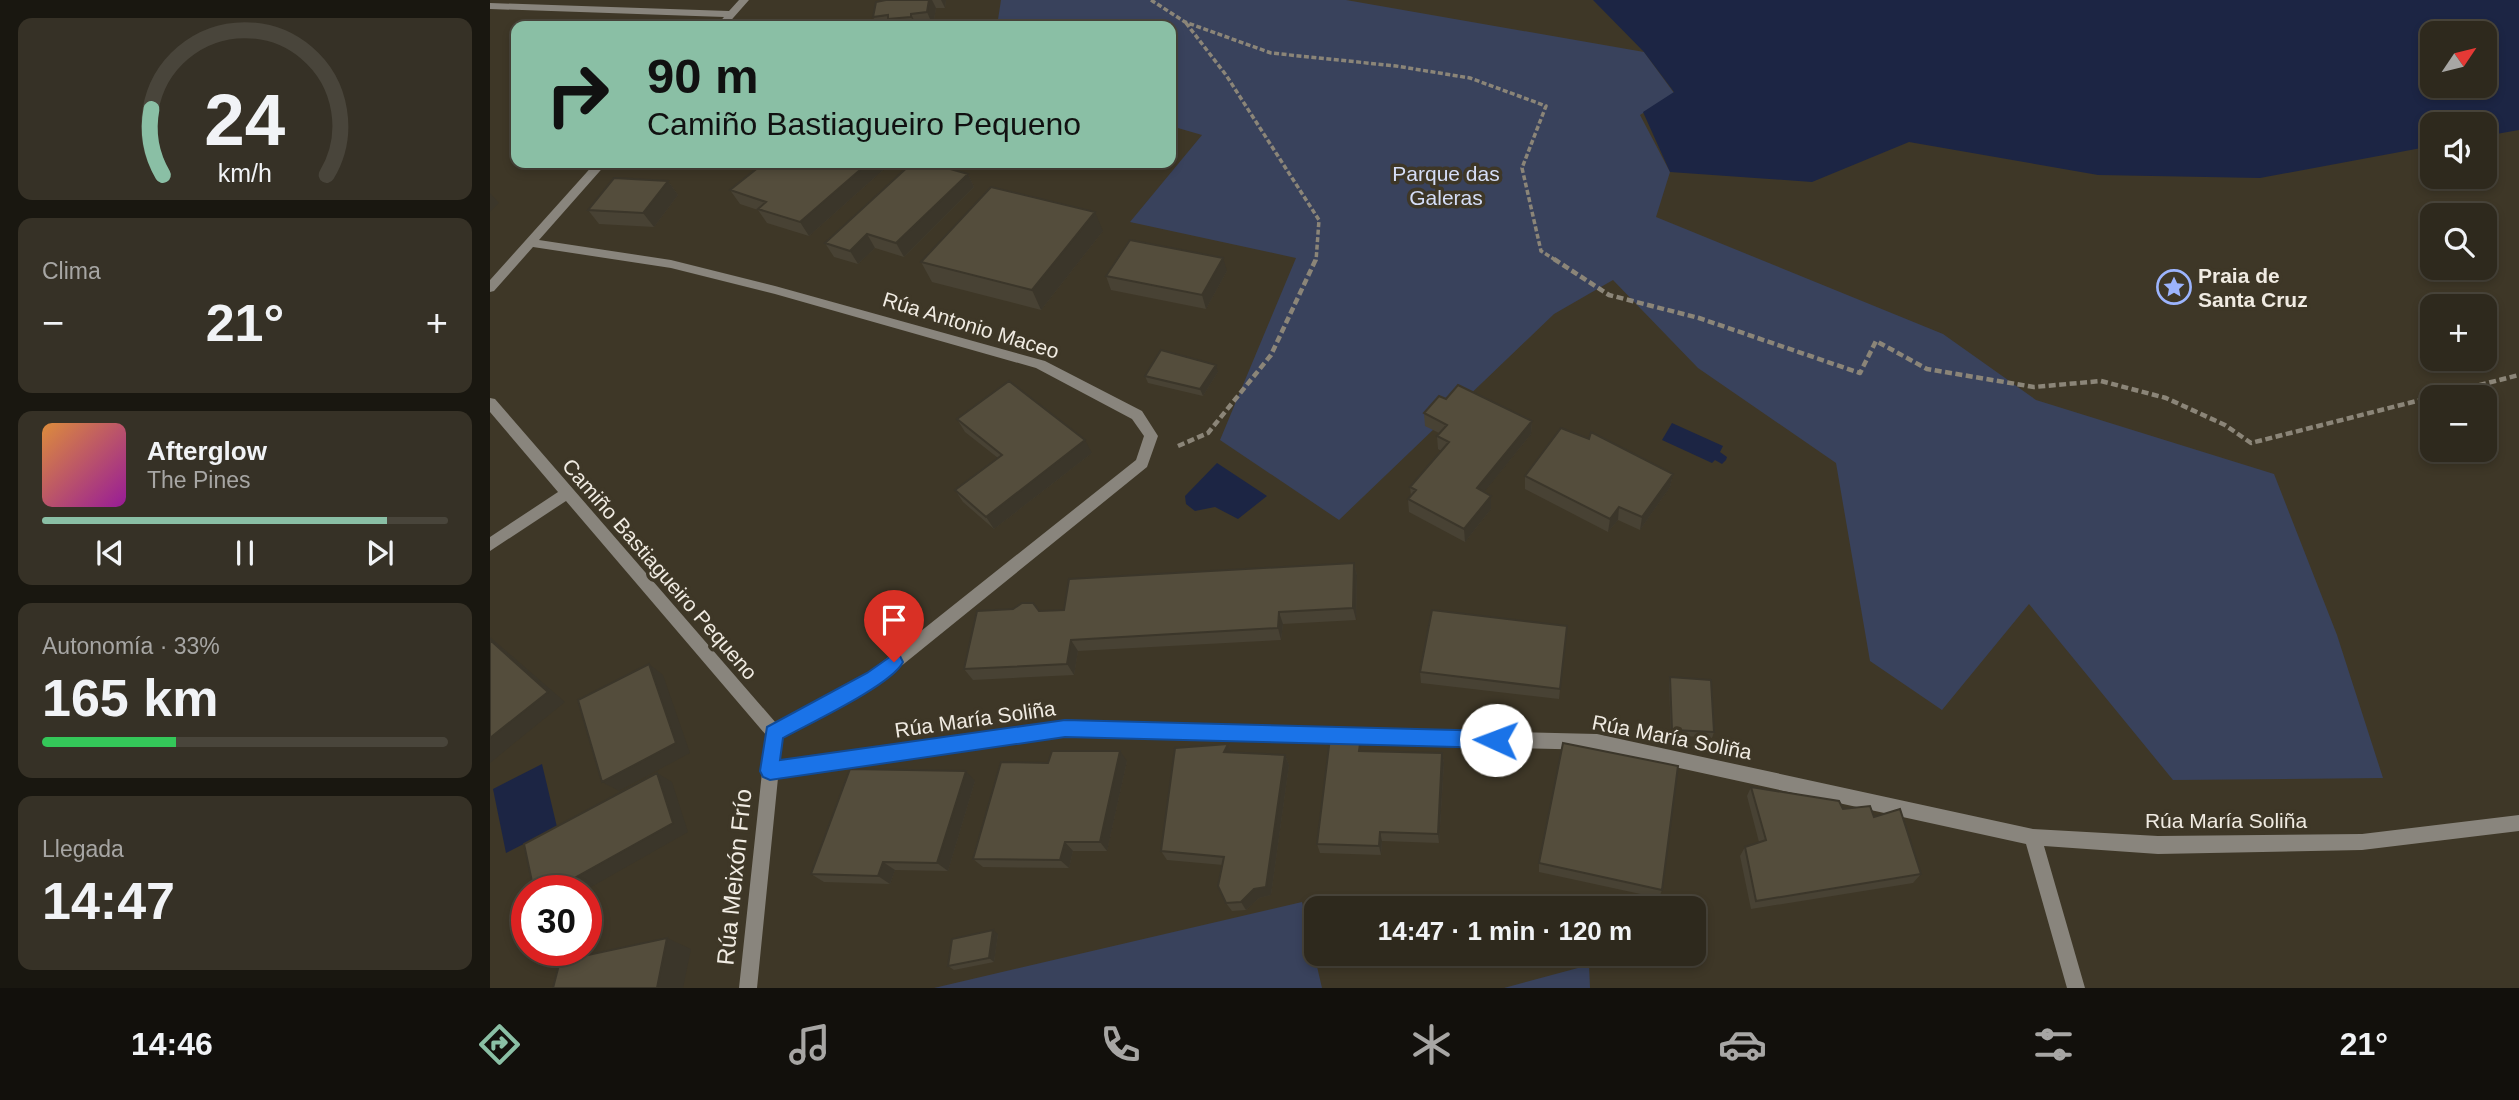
<!DOCTYPE html>
<html lang="es">
<meta charset="utf-8">
<style>
:root{--surface:#2e291d;--page:#363126;--text:#f1f3f6;--muted:#a7a6a4;--line:#49453b;--accent:#8abfa5}
body{margin:0;font-family:Helvetica,sans-serif;background:var(--page);color:var(--text);height:100vh;display:flex;flex-direction:column;font-size:26px;white-space:nowrap}
*{box-sizing:border-box;margin:0}
p{font-size:23px;color:var(--muted)}
.icon{flex:none;width:38px;height:38px;fill:none;stroke:currentColor;stroke-width:2;stroke-linecap:round;stroke-linejoin:round}
.map{position:relative;flex:1;overflow:hidden}
.sheet{display:flex;flex-direction:column;gap:18px;padding:18px;background:#191710;width:490px}
.sheet>*{flex:none}
.banner{position:absolute;left:21px;top:21px;width:665px;height:147px;border-radius:14px;box-shadow:0 4px 10px #0003,0 0 0 2px var(--line);background:#8abfa5;color:#111;overflow:hidden}
.needle{width:46px;rotate:55deg}
.fabs{position:absolute;left:1930px;top:21px;display:grid;gap:14px}
.fabs a{display:grid;place-items:center;width:77px;height:77px;border-radius:14px;background:var(--surface);box-shadow:0 4px 10px #0003,0 0 0 2px var(--line);font-size:35px}
.speed{position:absolute;left:21px;top:875px;display:flex;gap:14px;font-size:35px;font-weight:700;text-align:center}
.speed>*{display:grid;place-content:center;width:91px;height:91px;border-radius:50%;background:var(--surface);box-shadow:0 4px 10px #0003,0 0 0 2px var(--line);line-height:1}
.speed .limit{border:10px solid #d22;background:#fff;color:#111}
.pin{position:absolute;display:grid;place-items:center;width:60px;height:60px;color:#fff;margin:-72px -30px;border-radius:50% 50% 50% 0;rotate:-45deg;box-shadow:0 0 7px #0007}
.pin .icon{rotate:45deg}
.me{position:absolute;width:77px;margin:-38px;rotate:272deg;stroke-linejoin:round;filter:drop-shadow(0 0 5px #0008)}
.turn{display:flex;align-items:center;gap:24px;height:147px;padding:0 21px;font-size:32px}
.turn .icon{width:91px;height:91px;stroke-width:2.5}
.turn b{display:block;font-size:49px;line-height:60px}
.big{font-size:52px;font-weight:800;line-height:1.1}
.sheet .card{flex:1;display:flex;flex-direction:column;justify-content:center;gap:10px;min-width:0;padding:0 24px;border-radius:14px;background:var(--page)}
.sheet .dial{align-items:center;gap:0}
.dial svg{height:182px;overflow:visible;fill:none;stroke:var(--line);stroke-width:7;stroke-linecap:round;text-anchor:middle}
.dial text{fill:var(--text);stroke:none}
.song{display:flex;align-items:center;gap:21px}
.cover{width:84px;height:84px;border-radius:10px;background:linear-gradient(135deg,hsl(30 70% 55%),hsl(300 70% 35%))}
.played{height:7px;border-radius:4px;background:linear-gradient(90deg,var(--accent) 85%,var(--line) 85%)}
.keys{display:flex;justify-content:space-around;direction:ltr}
.heat{display:flex;justify-content:space-between;align-items:center;font-size:38px;direction:ltr}
.charge{height:10px;border-radius:5px;background:linear-gradient(90deg,#34c759 33%,var(--line) 0)}
.trip{position:absolute;left:814px;top:896px;width:402px;height:70px;border-radius:14px;background:var(--surface);box-shadow:0 4px 10px #0003,0 0 0 2px var(--line);font-weight:800;line-height:70px;text-align:center}
.menu{display:flex;height:112px;justify-content:space-around;align-items:center;background:#12100c;color:var(--muted)}
.menu .icon{width:49px;height:49px}
.menu .on{color:var(--accent)}
.menu b{font-size:32px;color:var(--text)}
main{display:flex;flex:1;min-height:0}
.map>svg:first-child{display:block}
</style>
<main>
<section class="sheet">
<div class="card dial"><svg viewBox="0 0 100 80">
<path d="M14 69A42 42 0 1 1 86 69"/>
<path d="M14 69A42 42 0 0 1 9 40" stroke="#8abfa5"/>
<text x="50" y="56" font-size="32" font-weight="700">24</text>
<text x="50" y="72" font-size="11">km/h</text>
</svg></div>
<div class="card"><p>Clima</p>
<div class="heat"><a>−</a><b class="big">21°</b><a>+</a></div>
</div>
<div class="card">
<div class="song"><i class="cover"></i><div><b>Afterglow</b><p>The Pines</p></div></div>
<div class="played"></div>
<div class="keys"><svg class="icon" aria-label="previous" viewBox="0 0 24 24"><path d="M18 5L8 12l10 7zM5 5v14"/></svg><svg class="icon" aria-label="pause" viewBox="0 0 24 24"><path d="M8 5v14M16 5v14"/></svg><svg class="icon" aria-label="next" viewBox="0 0 24 24"><path d="M6 5l10 7-10 7zM19 5v14"/></svg></div>
</div>
<div class="card"><p>Autonomía · 33%</p><b class="big">165 km</b><div class="charge"></div></div>
<div class="card"><p>Llegada</p><b class="big">14:47</b></div>
</section>
<div class="map">
<svg width="2029" height="988" viewBox="0 0 2029 988">
<rect width="100%" height="100%" fill="#3e3727"/>
<path fill="#39425c" d="M511,0H856L1154,52L1184,93L1150,115L1180,172L1166,217L1453,334L1546,400L1784,474L1847,635L1893,778L1683,780L1539,604L1452,710L1380,661L1346,463L1208,368L1123,280L1064,314L849,520L730,440L806,258L640,222L712,135L681,126V26H507Z
M812,902L832,988H444Z
M1099,965L1100,988H1014Z"/>
<path fill="#1c2544" fill-rule="evenodd" d="M1103,0H2029V130L1995,136V124H1942V146L1770,178L1608,175L1419,142L1322,182L1180,172L1153,112L1184,92L1154,52ZM1942,33H1995V86H1942Z
M1182,423L1233,446L1230,452L1237,457L1236,460L1232,464L1225,460L1222,463L1172,440Z
M727,463L777,496L748,519L725,507L705,511L696,504L695,496Z
M52,764L67,827L16,853L3,789Z"/>
<g fill="none" stroke-linecap="round" stroke-linejoin="round">
<path stroke="#8b8578" stroke-width="3.5" stroke-dasharray="5 2.5" stroke-linecap="butt" d="M661,0L695,22L781,53L906,66L980,78L1056,106L1032,168L1051,251L1067,261
M696,23L736,75L829,220L826,261"/>
<path stroke="#8b8578" stroke-width="4.5" stroke-dasharray="7 3.5" stroke-linecap="butt" d="M1064,259L1119,295L1209,318L1370,373L1386,341L1437,369L1544,387L1611,381L1676,398L1735,425L1761,443L2029,375
M688,446L718,433L781,355L826,259"/>
<path fill="#89857d" fill-rule="evenodd" d="M249,0H259L236,26H226L234,17L0,9V3L239,11Z
M105,163H117L49,240L181,260L285,286L555,361L652,411L668,436L657,467L389,684L292,737L289,762L575,721L1107,734L1543,829L1668,836L1872,834L2029,815V831L1872,850L1668,854L1554,846L1595,988H1577L1536,844L1107,750L575,737L288,778L267,988H249L276,735L76,501L0,551V537L68,492L0,412V398L5,399L286,723L377,674L646,460L654,436L642,419L546,368L285,294L181,268L43,247L4,291L0,292V280Z"/>
</g>
<path fill="#484234" d="M396,0H456L455,8H446L443,26H388L383,17Z
M274,163H401L319,236L277,223L268,210L250,204L240,190Z
M478,174L484,187L414,257L385,248L368,264L344,257L335,243Z
M178,181L188,195L164,227L109,224L98,210Z
M613,231L551,310L442,282L431,262Z
M737,271L716,309L621,290L616,276Z
M728,372L713,396L658,383L655,376Z
M956,399L1042,421L1041,434L994,492L1001,496V509L975,542L919,512L918,499L921,496L920,487L951,451L948,449L947,436L949,433L935,426L934,413Z
M467,419L602,453L504,529L473,502L465,490L508,458L475,432Z
M1183,474L1180,487L1150,530L1128,520L1118,532L1035,489V476Z
M864,563L867,575L866,620L793,624L791,640L588,651L584,675L483,680L474,669L549,611L574,610Z
M1077,626L1069,699L931,683L930,672Z
M1180,677L1224,732L1222,738L1181,735L1179,683Z
M861,743L871,751L952,753L954,763L949,843L892,841L891,855L830,853L827,844Z
M738,744L742,752L795,755L799,765L781,895L769,898L756,910L742,911L736,903L733,865L677,860L671,851Z
M637,761L617,851H583L579,868L493,867L483,859L558,763Z
M485,781L458,871L405,870L400,884L334,882L321,874Z
M1261,787L1384,817L1431,874L1423,883L1261,909L1250,856L1255,847L1269,842L1257,796Z
M1049,863L1172,890L1169,898L1049,872Z
M508,934L504,962L464,970L458,966Z"/>
<path fill="#3b362a" d="M439,0H442L446,8L443,26L437,12Z
M451,0H456L455,8Z
M421,14L427,26H425L421,17Z
M378,163H401L319,236L310,222Z
M478,174L484,187L414,257L406,243Z
M178,181L188,195L164,227L153,213Z
M0,193L9,203L0,212Z
M605,212L613,231L551,310L542,290Z
M377,234L385,248L368,264L360,251Z
M733,258L737,271L716,309L712,295Z
M726,365L728,372L713,396L710,389Z
M1042,421L1041,434L987,501V488Z
M595,440L602,453L504,529L496,517Z
M1183,474L1180,487L1150,530L1152,517Z
M1001,496V509L975,542L974,529Z
M1129,507L1128,520L1118,532L1120,519Z
M864,563L867,575L866,620L863,608Z
M789,612L793,624L791,640L788,628Z
M0,637L75,702L0,763Z
M581,640L588,651L584,675L577,664Z
M159,664L173,675L200,753L129,791L112,782Z
M738,744L743,754L734,752Z
M630,751L637,761L617,851L610,842Z
M952,753L954,763L949,843L948,834Z
M795,755L799,765L781,895L769,898L756,910L751,902Z
M476,771L485,781L458,871L447,863Z
M167,773L182,782L198,832L94,891H61Z
M890,832L892,841L891,855L889,846Z
M575,842L583,851L579,868L570,860Z
M393,862L405,870L400,884L388,876Z
M503,930L508,934L504,962L499,958Z
M177,938L201,949L193,988H167Z"/>
<path fill="#544d3c" stroke="#3b362a" stroke-width="2" d="M396,0H439L437,12L421,14V17L398,19V15L383,17L386,2Z
M274,163H378L310,222L268,209L276,202L240,190Z
M422,163H439L478,174L406,243L377,234L360,251L335,243Z
M124,178L178,181L153,213L98,210Z
M501,187L605,212L542,290L431,262Z
M640,240L733,258L712,295L616,276Z
M671,350L726,365L710,389L655,376Z
M519,381L595,440L496,517L465,490L512,455L467,419Z
M968,385L1042,421L987,488L1001,496L974,529L918,499L926,490L920,487L959,442L947,436L957,425L934,413L949,396L956,399Z
M1071,428L1099,439L1101,432L1183,474L1152,517L1129,507L1120,519L1035,476Z
M864,563L863,608L789,612L788,628L581,640L577,664L474,669L487,611L523,609L532,603H543L549,611L574,610L579,579Z
M942,610L1077,626L1070,689L930,672Z
M0,640L58,692L0,738Z
M159,664L186,743L112,782L88,700Z
M1180,677L1221,680L1224,732L1182,730Z
M840,738H860L859,743L870,744L869,751L952,753L948,834L890,832L889,846L827,844Z
M1073,743L1188,766L1172,890L1049,863Z
M738,744L734,752L795,755L776,887L764,889L751,902L736,903L728,886L734,857L671,851L685,748Z
M562,751H630L610,842H575L570,860L483,859L511,762L558,763Z
M360,769L476,771L447,863L393,862L388,876L321,874Z
M167,773L183,823L61,891H44L34,844Z
M1261,787L1349,801L1353,809L1380,806L1384,817L1410,809L1431,874L1266,901L1255,847L1276,840Z
M503,930L499,958L458,966L462,939Z
M177,938L167,988H63L70,961Z"/>
<path fill="#1a73e8" stroke="#114b97" stroke-width="2" d="M404,654L410,656L413,662C402,685 318,724 293,738L290,760L575,720L1006,731L1012,733L1015,740L1012,746L1006,748L575,737L280,780L273,777L270,771L277,727L377,673Z"/>
<defs>
<g id="sight-ring" transform="scale(1.75)"><circle r="9.5" fill="#3e3727" stroke="#9cb4fd" stroke-width="1.5"/><path d="M0-6L1.8-2.2L6-1.7L2.9 1.2L3.7 5.4L0 3.3L-3.7 5.4L-2.9 1.2L-6-1.7L-1.8-2.2Z" fill="#9cb4fd"/></g>
</defs>
<g fill-rule="evenodd">
<use href="#sight-ring" x="1684" y="287"/>
</g>
<g text-anchor="middle" dominant-baseline="central" stroke-width="7" stroke-linejoin="round" paint-order="stroke">
<g font-size="21" fill="#d5def7" stroke="#3e3727">
<text x="956" y="173">Parque das<tspan x="956" dy="24">Galeras</tspan></text>
</g>
<g font-size="21" font-weight="bold" fill="#f0ebe2" stroke="#3e3727" text-anchor="start">
<text x="1708" y="275">Praia de<tspan x="1708" dy="24">Santa Cruz</tspan></text>
</g>
<g font-size="21" fill="#f0ebe2" stroke="#3e3727">
<text transform="translate(481 325) rotate(17)">Rúa Antonio Maceo</text>
<text transform="translate(170 569) rotate(49)">Camiño Bastiagueiro Pequeno</text>
<text transform="translate(485 719) rotate(-8)">Rúa María Soliña</text>
<text transform="translate(1182 737) rotate(11)">Rúa María Soliña</text>
<text x="1736" y="820">Rúa María Soliña</text>
</g>
<g font-size="24" fill="#f0ebe2" stroke="#3e3727">
<text transform="translate(244 877) rotate(-84)">Rúa Meixón Frío</text>
</g>
</g>
</svg>
<div class="fabs">
<a><svg class="needle" viewBox="-14 -14 28 28"><path d="M0-13l5 13h-10z" fill="#e53935"/><path d="M0 13l5-13h-10z" fill="#a7a6a4"/></svg></a>
<a><svg class="icon" aria-label="sound" viewBox="0 0 24 24"><path d="M4 9h4l5-4v14l-5-4H4zM17 9q2 3 0 6"/></svg></a>
<a><svg class="icon" aria-label="search" viewBox="0 0 24 24"><circle cx="10" cy="10" r="6"/><path d="M15 15l6 6"/></svg></a>
<a>+</a>
<a>−</a>
</div>
<div class="speed"><div class="limit">30</div></div>
<div class="pin" style="left:404px;top:662px;background:#d93025"><svg class="icon" aria-label="arrive" viewBox="0 0 24 24"><path d="M6 21V4h12l-3 4 3 4H6"/></svg></div>
<svg class="me" style="left:1006px;top:740px" viewBox="-20 -20 40 40"><circle r="19" fill="#fff"/><path d="M0-13L10 11 0 6-10 11z" fill="#1a73e8"/></svg>
<div class="trip">14:47 · 1 min · 120 m</div>
<div class="banner">
<div class="turn"><svg class="icon" aria-label="right" viewBox="0 0 24 24"><path d="M7 20v-9h11M14 6l5 5-5 5"/></svg><div><b>90 m</b>Camiño Bastiagueiro Pequeno</div></div>
</div>
</div>
</main>
<nav class="menu">
<b>14:46</b>
<svg class="icon on" aria-label="directions" viewBox="0 0 24 24"><path d="M12 3l9 9-9 9-9-9zM9 14v-3h6M13 9l2 2-2 2"/></svg>
<svg class="icon" aria-label="music" viewBox="0 0 24 24"><path d="M9 18V5l10-2v13"/><circle cx="6" cy="18" r="3"/><circle cx="16" cy="16" r="3"/></svg>
<svg class="icon" aria-label="phone" viewBox="0 0 24 24"><path d="M5 4h4l2 5-3 2q2 4 5 5l2-3 5 2v4C11 20 4 13 5 4z"/></svg>
<svg class="icon" aria-label="climate" viewBox="0 0 24 24"><path d="M12 3v18M4 7l16 10M4 17L20 7"/></svg>
<svg class="icon" aria-label="car" viewBox="0 0 24 24"><path d="M5 17H2v-5l4-1 3-4h7l3 4 3 1v5h-3M9 17h6M6 11h13"/><circle cx="7" cy="17" r="2"/><circle cx="17" cy="17" r="2"/></svg>
<svg class="icon" aria-label="filters" viewBox="0 0 24 24"><path d="M4 7h16M4 17h16"/><circle cx="9" cy="7" r="2"/><circle cx="15" cy="17" r="2"/></svg>
<b>21°</b>
</nav>
